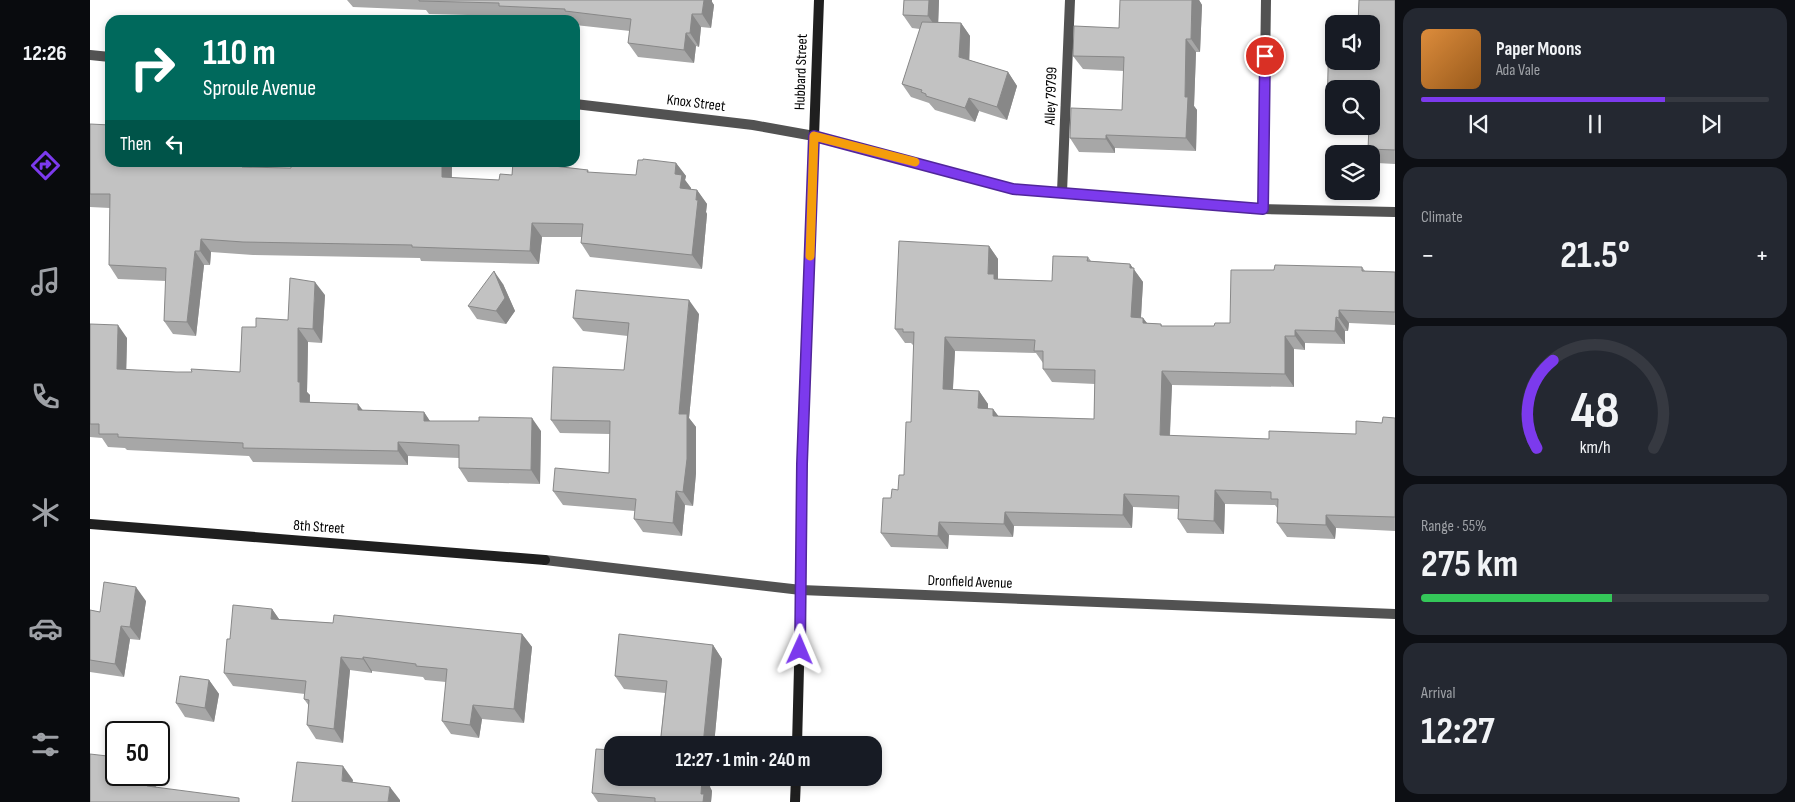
<!DOCTYPE html>
<meta charset="utf-8">
<style>
:root{--surface:#171b24;--page:#242831;--text:#f1f3f6;--muted:#9ea1a6;--line:#363941;--accent:#7c3aed}
body{margin:0;font-family:"Sofia Sans Condensed",sans-serif;background:var(--page);color:var(--text);height:100vh;display:flex;flex-direction:column;font-size:19px;white-space:nowrap}
*{box-sizing:border-box;margin:0}
p{font-size:16px;color:var(--muted)}
.icon{flex:none;width:28px;height:28px;fill:none;stroke:currentColor;stroke-width:2;stroke-linecap:round;stroke-linejoin:round}
.map{position:relative;flex:1;overflow:hidden}
.sheet{display:flex;flex-direction:column;gap:8px;padding:8px;background:#0d0f14;width:400px}
.sheet>*{flex:none}
.top-card{position:absolute;left:15px;top:15px;width:475px;height:152px;border-radius:15px;box-shadow:0 2px 8px #0003;background:#00695c;color:#fff;overflow:hidden}
.buttons{position:absolute;left:1235px;top:15px;display:grid;gap:10px}
.buttons a{display:grid;place-items:center;width:55px;height:55px;border-radius:10px;background:var(--surface);box-shadow:0 2px 8px #0003;font-size:25px}
.speed{position:absolute;left:15px;top:721px;display:flex;gap:10px;font-size:25px;font-weight:700;text-align:center}
.speed>*{display:grid;place-content:center;width:65px;height:65px;border-radius:50%;background:var(--surface);box-shadow:0 2px 8px #0003;line-height:1}
.speed .limit{border:2px solid #111;border-radius:8px;background:#fff;color:#111}
.pin{position:absolute;display:grid;place-items:center;width:42px;height:42px;color:#fff;margin:-21px;border:2px solid #fff;border-radius:50%;box-shadow:0 1px 5px #0007}
.me{position:absolute;width:55px;margin:-28px;rotate:1deg;stroke-linejoin:round;filter:drop-shadow(0 0 4px #0008)}
.turn{display:flex;align-items:center;gap:18px;height:105px;padding:0 15px;font-size:22px}
.turn .icon{width:65px;height:65px;stroke-width:2.5}
.turn b{display:block;font-size:35px;line-height:42px}
.then{display:flex;align-items:center;height:48px;padding:0 15px;background:#0003;gap:10px;font-size:19px}
.big{font-size:38px;font-weight:700;line-height:1.1}
.sheet .tile{flex:1;display:flex;flex-direction:column;justify-content:center;gap:8px;min-width:0;padding:0 18px;border-radius:15px;background:var(--page)}
.sheet .dial{align-items:center;gap:0}
.dial svg{height:130px;overflow:visible;fill:none;stroke:var(--line);stroke-width:7;stroke-linecap:round;text-anchor:middle}
.dial text{fill:var(--text);stroke:none}
.song{display:flex;align-items:center;gap:15px}
.cover{width:60px;height:60px;border-radius:8px;background:linear-gradient(135deg,hsl(30 70% 55%),hsl(30 70% 35%))}
.played{height:5px;border-radius:2px;background:linear-gradient(90deg,var(--accent) 70%,var(--line) 70%)}
.keys{display:flex;justify-content:space-around;direction:ltr}
.heat{display:flex;justify-content:space-between;align-items:center;font-size:28px;direction:ltr}
.charge{height:8px;border-radius:4px;background:linear-gradient(90deg,#34c759 55%,var(--line) 0)}
.trip{position:absolute;left:514px;top:736px;width:278px;height:50px;border-radius:15px;background:var(--surface);box-shadow:0 2px 8px #0003;font-weight:700;line-height:50px;text-align:center}
main{display:flex;flex:1;min-height:0}
.tab-bar{display:flex;flex-direction:column;width:90px;justify-content:space-around;align-items:center;background:#090b0e;color:var(--muted)}
.tab-bar .icon{width:35px;height:35px}
.tab-bar .active{color:var(--accent)}
.tab-bar b{font-size:22px;color:var(--text)}
.map>svg:first-child{display:block}
</style>
<main>
<nav class="tab-bar">
<b>12:26</b>
<svg class="icon active" aria-label="directions" viewBox="0 0 24 24"><path d="M12 3l9 9-9 9-9-9zM9 14v-3h6M13 9l2 2-2 2"/></svg>
<svg class="icon" aria-label="music" viewBox="0 0 24 24"><path d="M9 18V5l10-2v13"/><circle cx="6" cy="18" r="3"/><circle cx="16" cy="16" r="3"/></svg>
<svg class="icon" aria-label="phone" viewBox="0 0 24 24"><path d="M5 4h4l2 5-3 2q2 4 5 5l2-3 5 2v4C11 20 4 13 5 4z"/></svg>
<svg class="icon" aria-label="climate" viewBox="0 0 24 24"><path d="M12 3v18M4 7l16 10M4 17L20 7"/></svg>
<svg class="icon" aria-label="car" viewBox="0 0 24 24"><path d="M5 17H2v-5l4-1 3-4h7l3 4 3 1v5h-3M9 17h6M6 11h13"/><circle cx="7" cy="17" r="2"/><circle cx="17" cy="17" r="2"/></svg>
<svg class="icon" aria-label="filters" viewBox="0 0 24 24"><path d="M4 7h16M4 17h16"/><circle cx="9" cy="7" r="2"/><circle cx="15" cy="17" r="2"/></svg>
</nav>
<div class="map">
<svg width="1305" height="802" viewBox="0 0 1305 802">
<rect width="100%" height="100%" fill="#fff"/>
<g fill="none" stroke-linecap="round" stroke-linejoin="round">
<path stroke="#525252" stroke-width="10" d="M972,192L980,0"/>
<path stroke="#525252" stroke-width="10" d="M0,55L20,57
M485,104L663,125L724,136L923,189L1173,209L1305,212
M1173,209L1176,0
M455,560L711,590L1305,614"/>
<path stroke="#1f1f1f" stroke-width="10" d="M0,524L455,560
M707,745L711,590L712,465L729,0
M705,802L706,778"/>
</g>
<path fill="#a7a7a7" fill-rule="evenodd" d="M257,0H622V2L624,5L621,28L611,27L609,47L606,46L604,63L548,57L538,43L540,31L485,25V20H418L416,16L339,14L336,10L263,7Z
M814,0H849L848,22L871,23L880,36L879,60L918,72L927,86L917,120L889,111L885,122L845,110L839,103L821,97L812,84L830,29L822,28L813,15Z
M1030,0H1109L1112,5L1110,52H1106L1104,106L1107,110L1106,151L1025,148V153L989,152L980,138L1032,110L1034,71L993,69L983,56L1029,28Z
M1269,0H1305V164L1287,163L1278,149V134L1266,133L1262,128L1247,127L1246,126H1281V89H1244V124L1237,114L1239,28H1244V61H1281V24H1268Z
M0,124L20,162H162V168H201V162H359L362,166V178L409,180L422,175L423,162H462L464,166L498,170L499,173L546,175L586,163L596,176L595,180L601,188V190H607L617,204L616,212L617,214L612,269L500,257L491,243L492,237H452L449,264L331,261L330,258L163,255L121,252L120,265H114L106,336L83,334L74,321L76,281L28,279L19,265L20,208L0,207Z
M899,246L908,259V279L962,281L998,257L1001,261L1040,264L1053,282L1051,318H1053L1057,323L1071,324L1072,326H1124L1140,323L1184,270L1272,267L1275,271L1305,272V325L1259,323L1258,331H1255V344L1215,343V350L1204,349V387L1082,385L1080,436L1179,439L1266,434L1305,418V531L1246,528L1245,539L1197,537L1187,523L1188,509L1185,505L1135,504L1134,534L1097,533L1088,519V509L1043,507L1042,528L924,526L923,537L859,535L858,549L801,547L791,533L801,498L808,490L814,475L821,422L824,346L821,343H815L805,329ZM865,351L946,353L953,363V369L962,382L1005,384L1004,419L908,416L903,409H898V404L889,391L863,389Z
M413,284L425,311L416,324L387,319L378,306Z
M235,295L232,343L218,342L217,392L220,395V402L273,410L334,412L340,421L451,431L450,484L378,482L369,468V458L318,456V465L163,462L159,456L37,450L35,448L18,447L12,438L0,437V324L37,338L36,370L86,372H150L166,327L198,320Z
M609,314L599,418L606,427V473L603,506L595,505L592,536L553,532L544,519L545,511L473,505L463,491L519,473L520,434L470,433L461,420L534,370L538,336L493,331L483,318Z
M56,601L50,640L40,639L34,677L0,672V610L10,612Z
M182,609L189,619L243,623L432,634L442,647L434,723L392,719L389,738L361,734L352,721L356,682L335,680L333,677L282,671V673L260,670L253,743L226,739L217,725L219,706L214,699L215,694L143,686L134,673L140,639Z
M623,645L632,659L624,745H570L575,693L534,689L525,676Z
M119,680L129,694L124,722L95,717L86,703Z
M522,778H621L620,787L622,791L621,802H508L502,793Z"/>
<path fill="#888" d="M614,0H622V2L624,5L621,28L612,14Z
M839,0H849L848,30L838,16Z
M1102,0H1109L1112,5L1110,52L1101,39Z
M602,14L611,27L609,47L600,33Z
M871,23L880,36L879,70L869,57Z
M596,33L606,46L604,63L594,50Z
M1096,39L1106,52L1104,106L1107,110L1106,151L1096,138L1095,97Z
M918,72L927,86L917,120L907,107Z
M879,98L889,111L885,122L875,108Z
M1016,135L1025,148V153L1016,139Z
M152,162H162L161,181L152,167Z
M352,162H359L362,166L361,191L352,177Z
M455,162H462L464,166L455,165Z
M586,163L596,176L595,180L601,188L600,202L590,188L585,174Z
M607,190L617,204L616,212L617,214L612,269L602,255Z
M442,223L452,237L449,264L440,251Z
M111,239L121,252L120,265L110,251Z
M899,246L908,259V279L914,288L898,274Z
M105,251L114,265L106,336L97,322Z
M1040,264L1053,282L1050,331L1041,317Z
M404,271L413,284L425,311L416,324L406,311Z
M225,282L235,295L232,343L223,329Z
M599,300L609,314L599,418L606,427V473L603,506L593,492L589,414Z
M1249,310L1259,323L1258,331L1249,318Z
M1246,317L1255,331V344L1245,331Z
M1053,318L1063,331L1053,323Z
M28,325L37,338L36,382L27,369Z
M208,328L218,342L217,392L220,395L219,415L210,402L208,382Z
M1205,330L1215,343V350L1205,336Z
M1195,336L1204,349V387L1195,374Z
M855,337L865,351L862,402L853,389Z
M1072,371L1082,385L1079,449L1070,435Z
M889,391L898,404V422L888,408Z
M268,404L278,417L268,410Z
M903,409L913,422L903,416Z
M334,412L343,426L334,421Z
M442,418L451,431L450,484L441,470Z
M308,442L318,456V465L308,451Z
M1125,490L1135,504L1134,534L1124,521Z
M586,491L595,505L592,536L583,523Z
M1034,494L1043,507L1042,528L1033,515Z
M915,512L924,526L923,537L914,524Z
M1236,515L1246,528L1245,539L1236,525Z
M849,522L859,535L858,549L848,536Z
M46,587L56,601L50,640L40,627Z
M182,609L191,622L181,619Z
M31,626L40,639L34,677L25,664Z
M432,634L442,647L434,723L424,709Z
M623,645L632,659L624,745H613Z
M251,657L260,670L253,743L244,729Z
M273,657L282,671V673L273,659Z
M119,680L129,694L124,722L115,708Z
M383,705L392,719L389,738L380,725Z
M253,766L263,780L261,794L252,781Z
M50,775H61L60,779L68,789L67,799Z
M610,778H621L620,787L622,791L621,802H613L611,794Z
M300,787L310,800V802H298Z"/>
<path fill="#c2c2c2" stroke="#888" fill-rule="evenodd" d="M329,0H614L612,14H602L600,33H596L594,50L538,43L541,19L475,11V9L409,6V3L329,1Z
M814,0H839L838,16L813,15Z
M1030,0H1102L1101,39H1096L1095,97H1098L1096,138L1016,135V139L980,138L981,108L1032,110L1034,57L983,56L984,26L1029,28Z
M1269,0H1305V150L1278,149L1279,126H1281V89H1244V114H1237L1239,28H1244V61H1281V24H1268Z
M832,22L871,23L869,57L918,72L907,107L879,98L875,108L836,96V94L831,92L832,90L812,84Z
M0,124L20,125V162H152V167L201,168V162H352V177L409,180L410,174L422,175L423,162H455V165L498,170L497,172L546,175L548,160H553V159L586,163L585,174L592,175L590,188L607,190L606,200H608L602,255L491,243L493,224L442,223L440,251L322,247V245L153,242L111,239L110,251H105L97,322L74,321L76,268L19,265L20,194H0Z
M809,241L899,246L898,274H904V279L962,281L963,256L998,257L997,261L1040,264V268H1044L1041,317L1053,318V323L1071,324V326H1124L1125,323H1140L1141,270H1184L1185,265L1272,267V271L1305,272V312L1249,310V318L1246,317L1245,331L1205,330V336H1195V374L1072,371L1070,435L1179,439V431L1266,434V421L1292,423L1293,417L1305,418V517L1236,515V525L1187,523L1188,499H1181V492L1125,490L1124,521L1088,519L1089,496L1034,494L1033,515L915,512L914,524L849,522L848,536L791,533L793,498H801L802,489L808,490L809,475H814L816,422H821L824,332H813V329H805ZM855,337L945,340L944,351H953V369L1005,370L1004,419L903,416V409L888,408L889,391L853,389Z
M404,271L415,298L406,311L378,306Z
M200,278L225,282L223,329L208,328V382H210V402L268,404V410L334,412V421H389V417L442,418L441,470L369,468V445L308,442V451L153,448V443L28,437V434H9V424H0V324L28,325L27,369L86,372H102L101,369L150,372L152,327H166V318L198,320Z
M486,290L599,300L589,414H597V459L593,492L586,491L583,523L544,519L546,499L463,491L465,468L519,473L520,421L461,420L463,367L534,370L539,323L483,318Z
M14,582L46,587L40,627L31,626L25,664L0,660V610L10,612Z
M143,605L182,609L181,619L243,623L244,615L432,634L424,709L383,705L380,725L352,721L357,669L326,666V664L273,657V659L251,657L244,729L217,725L219,700L214,699L216,681L134,673L137,639H140Z
M529,634L623,645L613,745H570L577,681L525,676Z
M90,676L119,680L115,708L86,703Z
M506,749L522,750V778H612L611,794H614L613,802H565V798L502,793Z
M0,754L26,757V775H58L57,786L149,798V802H0Z
M207,762L253,766L252,781L300,787L298,802H202Z"/>
<g fill="none" stroke-linecap="round" stroke-linejoin="round">
<g stroke="#51269a" stroke-width="12">
<path id="route" d="M710,650L712,464L724,136L923,189L1173,209L1175,56"/>
</g>
<use href="#route" stroke="#7c3aed" stroke-width="9"/>
<path stroke="#f59e0b" stroke-width="9" d="M720,256L724,136L825,162"/>
</g>
<g text-anchor="middle" dominant-baseline="central" stroke-width="4.5" stroke-linejoin="round" paint-order="stroke">
<g font-size="15" fill="#000" stroke="#fff">
<text transform="translate(711 72) rotate(-88)">Hubbard Street</text>
<text transform="translate(961 96) rotate(-88)">Alley 79799</text>
<text transform="translate(606 103) rotate(7)">Knox Street</text>
<text transform="translate(229 527) rotate(4)">8th Street</text>
<text transform="translate(880 582) rotate(2)">Dronfield Avenue</text>
</g>
</g>
</svg>
<div class="buttons">
<a><svg class="icon" aria-label="sound" viewBox="0 0 24 24"><path d="M4 9h4l5-4v14l-5-4H4zM17 9q2 3 0 6"/></svg></a>
<a><svg class="icon" aria-label="search" viewBox="0 0 24 24"><circle cx="10" cy="10" r="6"/><path d="M15 15l6 6"/></svg></a>
<a><svg class="icon" aria-label="layers" viewBox="0 0 24 24"><path d="M12 4l9 5-9 5-9-5zM3 14l9 5 9-5"/></svg></a>
</div>
<div class="speed"><div class="limit">50</div></div>
<div class="pin" style="left:1175px;top:56px;background:#d93025"><svg class="icon" aria-label="arrive" viewBox="0 0 24 24"><path d="M6 21V4h12l-3 4 3 4H6"/></svg></div>
<svg class="me" style="left:710px;top:650px" viewBox="-20 -20 40 40"><path d="M0-17L14 15 0 8-14 15z" fill="#7c3aed" stroke="#fff" stroke-width="4"/></svg>
<div class="trip">12:27 · 1 min · 240 m</div>
<div class="top-card">
<div class="turn"><svg class="icon" aria-label="right" viewBox="0 0 24 24"><path d="M7 20v-9h11M14 6l5 5-5 5"/></svg><div><b>110 m</b>Sproule Avenue</div></div>
<div class="then">Then<svg class="icon" aria-label="left" viewBox="0 0 24 24"><path d="M17 20v-9H6M10 6l-5 5 5 5"/></svg></div>
</div>
</div>
<section class="sheet">
<div class="tile">
<div class="song"><i class="cover"></i><div><b>Paper Moons</b><p>Ada Vale</p></div></div>
<div class="played"></div>
<div class="keys"><svg class="icon" aria-label="previous" viewBox="0 0 24 24"><path d="M18 5L8 12l10 7zM5 5v14"/></svg><svg class="icon" aria-label="pause" viewBox="0 0 24 24"><path d="M8 5v14M16 5v14"/></svg><svg class="icon" aria-label="next" viewBox="0 0 24 24"><path d="M6 5l10 7-10 7zM19 5v14"/></svg></div>
</div>
<div class="tile"><p>Climate</p>
<div class="heat"><a>−</a><b class="big">21.5°</b><a>+</a></div>
</div>
<div class="tile dial"><svg viewBox="0 0 100 80">
<path d="M14 69A42 42 0 1 1 86 69"/>
<path d="M14 69A42 42 0 0 1 24 15" stroke="#7c3aed"/>
<text x="50" y="56" font-size="32" font-weight="700">48</text>
<text x="50" y="72" font-size="11">km/h</text>
</svg></div>
<div class="tile"><p>Range · 55%</p><b class="big">275 km</b><div class="charge"></div></div>
<div class="tile"><p>Arrival</p><b class="big">12:27</b></div>
</section>
</main>
